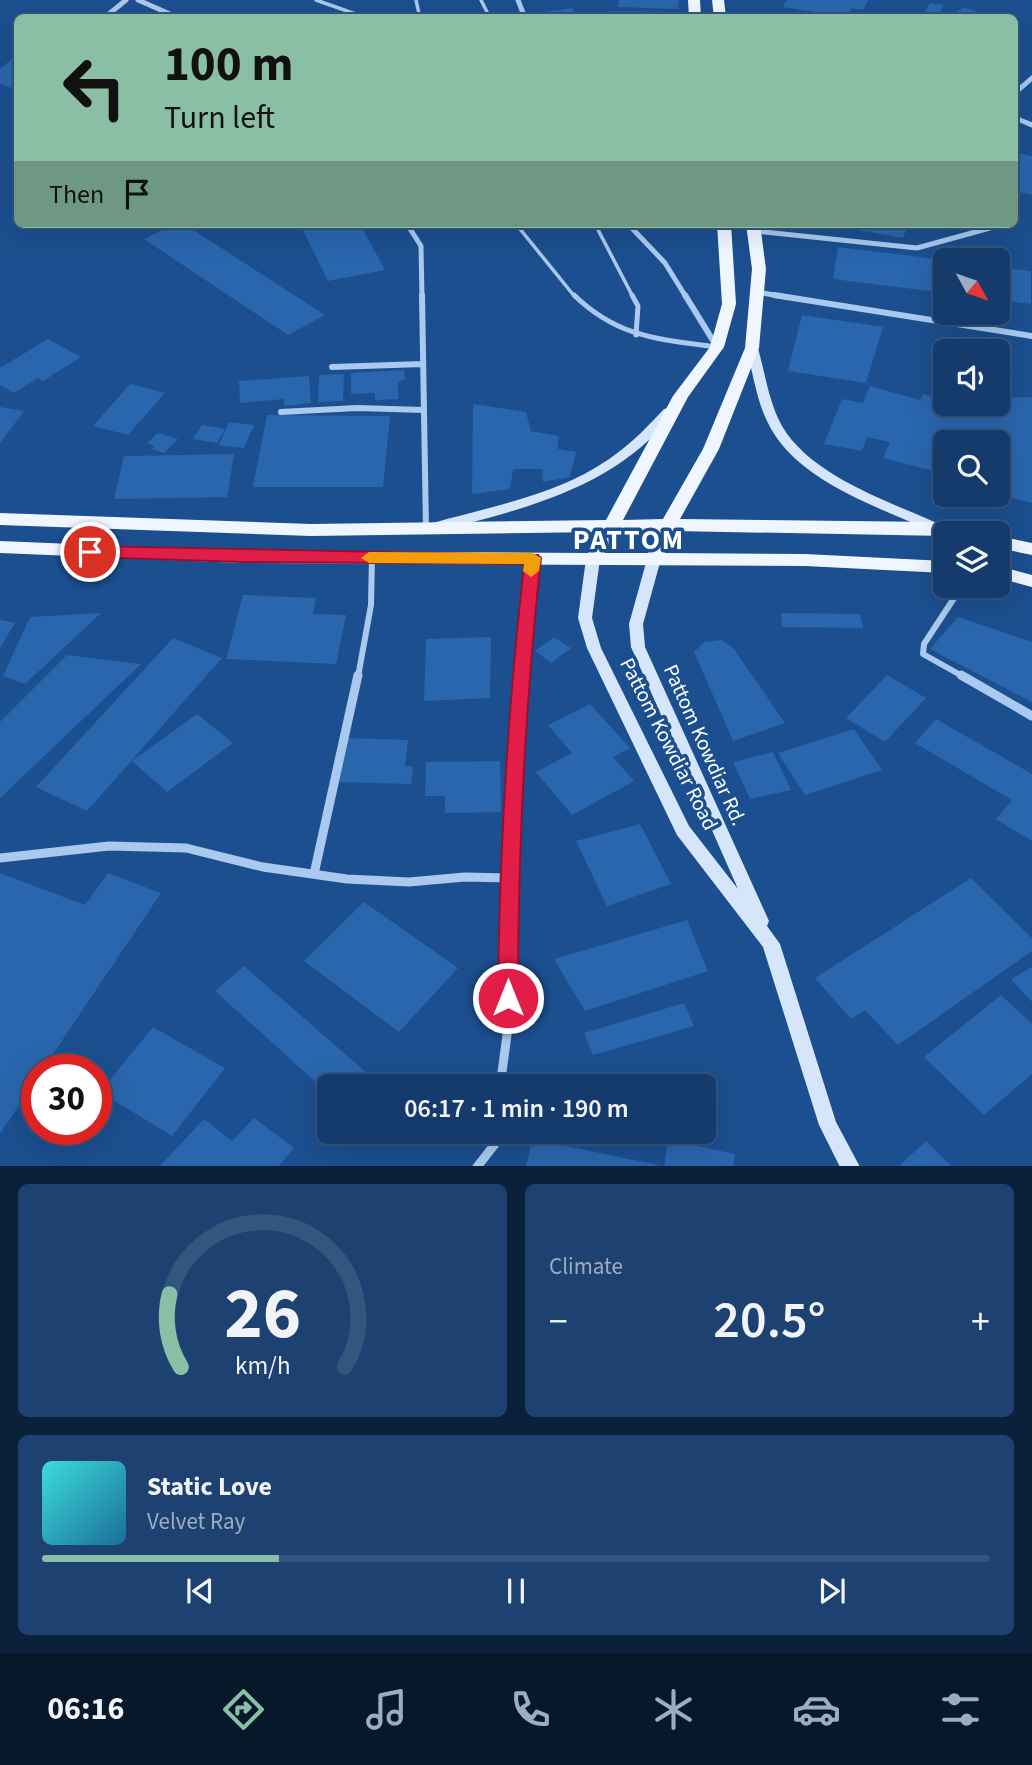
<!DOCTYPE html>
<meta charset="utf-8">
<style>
:root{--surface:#143b6b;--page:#1d4271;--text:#f1f3f6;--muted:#9dadc1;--line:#33557e;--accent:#8abfa5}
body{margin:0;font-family:"Source Sans 3",sans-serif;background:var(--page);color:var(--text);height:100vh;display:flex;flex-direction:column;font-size:26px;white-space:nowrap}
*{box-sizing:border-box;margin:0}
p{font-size:23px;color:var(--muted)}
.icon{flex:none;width:38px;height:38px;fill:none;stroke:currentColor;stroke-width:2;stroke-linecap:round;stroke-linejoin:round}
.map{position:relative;height:1166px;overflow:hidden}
.sheet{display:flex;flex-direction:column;gap:18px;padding:18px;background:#0b203b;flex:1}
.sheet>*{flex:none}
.guide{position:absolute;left:14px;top:14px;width:1004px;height:214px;border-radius:10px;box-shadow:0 7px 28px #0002,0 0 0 2px var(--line);background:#8abfa5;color:#111;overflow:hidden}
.needle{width:46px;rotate:130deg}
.tools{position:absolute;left:933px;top:248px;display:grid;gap:14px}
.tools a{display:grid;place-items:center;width:77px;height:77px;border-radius:10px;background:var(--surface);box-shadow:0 7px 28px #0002,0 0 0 2px var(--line);font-size:35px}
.speed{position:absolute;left:21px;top:1054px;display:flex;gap:14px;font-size:35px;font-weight:700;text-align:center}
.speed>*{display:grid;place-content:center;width:91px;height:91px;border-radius:50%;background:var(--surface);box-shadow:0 7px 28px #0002,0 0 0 2px var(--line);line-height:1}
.speed .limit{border:10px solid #d22;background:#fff;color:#111}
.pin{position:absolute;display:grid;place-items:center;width:60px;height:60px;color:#fff;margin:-30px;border:4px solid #fff;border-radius:50%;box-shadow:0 2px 7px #0007}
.me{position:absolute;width:77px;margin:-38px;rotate:0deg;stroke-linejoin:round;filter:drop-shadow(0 0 5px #0008)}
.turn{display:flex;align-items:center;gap:24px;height:147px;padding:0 35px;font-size:32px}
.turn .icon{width:91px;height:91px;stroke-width:2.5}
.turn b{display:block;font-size:49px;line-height:60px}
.then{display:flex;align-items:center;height:66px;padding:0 35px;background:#0003;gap:14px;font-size:26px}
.big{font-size:52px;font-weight:600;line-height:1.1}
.sheet .card{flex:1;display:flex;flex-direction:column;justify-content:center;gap:10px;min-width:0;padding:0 24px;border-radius:10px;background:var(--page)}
.sheet .dial{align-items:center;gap:0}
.dial svg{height:182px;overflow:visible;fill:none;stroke:var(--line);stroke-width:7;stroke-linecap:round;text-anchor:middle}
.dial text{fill:var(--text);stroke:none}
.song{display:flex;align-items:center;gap:21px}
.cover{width:84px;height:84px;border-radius:10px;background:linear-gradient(135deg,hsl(180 70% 55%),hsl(200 70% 35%))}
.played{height:7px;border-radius:4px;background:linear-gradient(90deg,var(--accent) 25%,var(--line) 25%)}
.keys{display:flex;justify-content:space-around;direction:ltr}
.heat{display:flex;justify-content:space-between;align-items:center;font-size:38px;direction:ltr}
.sheet .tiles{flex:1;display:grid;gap:18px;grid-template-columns:1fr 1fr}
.card:last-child{grid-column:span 2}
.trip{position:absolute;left:317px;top:1074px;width:399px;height:70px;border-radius:10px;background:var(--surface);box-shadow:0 7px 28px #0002,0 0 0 2px var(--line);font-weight:600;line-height:70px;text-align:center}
.menu{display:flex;height:112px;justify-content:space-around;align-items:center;background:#08182b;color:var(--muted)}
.menu .icon{width:49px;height:49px}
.menu .current{color:var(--accent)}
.menu b{font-size:32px;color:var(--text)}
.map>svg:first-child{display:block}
</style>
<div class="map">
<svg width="1032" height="1167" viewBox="0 0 1032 1167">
<rect width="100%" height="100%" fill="#1b4f8f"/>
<path fill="#2a66ad" d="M619,0H679L678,9L618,7Z
M787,0H868L863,10L851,8L847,17L783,7Z
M930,3L944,5L937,18H921Z
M964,7L992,17V18H948Z
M572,8L579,18H542L538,13Z
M610,11L676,12V18H609Z
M18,54V91L0,83V69Z
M1015,152L1032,156V195L1015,191Z
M175,224H184L325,315L288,335L144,239Z
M300,224H360L385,270L328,281Z
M853,224H908L903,238L851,229Z
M838,247L945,260V293L833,279Z
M998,267L1031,271V304L998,300Z
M802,315L883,327L866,383L788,371Z
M48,339L81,357L43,381L38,378L14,393L0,385V368Z
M998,365L1013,368L1005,389L998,387Z
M404,370L405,379L398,382V399L375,400V393L351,394V373Z
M344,374L343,401L318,402L319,375Z
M309,376L311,403L284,406V399L240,403L239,381Z
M130,384L165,393L128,435L93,426Z
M870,386L920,400L923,394L945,401V404L985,413L990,404H998V398L1032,397V503L998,494V443H945V474L883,458L890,442L867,437L862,451L824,444L842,399L863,403Z
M473,404L526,412L531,431L558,436V449L576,452L570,477L543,482L542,469H513L510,489L472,494Z
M0,407L24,411L0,443Z
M267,415L390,416L383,487H253Z
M229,422L254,425L244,448L219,445Z
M202,425L225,429L217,443L193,439Z
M158,433L178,439L164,453L152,449L155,446L147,443Z
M234,454L227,497L114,499L124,456Z
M243,595L316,598L313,614L346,615L336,664L226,659Z
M101,613L25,684L3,676L30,617Z
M781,613L860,614L863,628L782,627Z
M958,617L1032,642V702L930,649Z
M0,620L15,623L0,648Z
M491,637L490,698L424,701L426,639Z
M554,637L571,648L551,663L535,651Z
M173,638L222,658L87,811L36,787Z
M722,640L734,649L785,723L733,741L694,652L704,642Z
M67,655L141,664L0,798V722Z
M887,675L926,698L885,742L846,718Z
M590,704L630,748L613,757L634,781L572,815L536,772L572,753L548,725Z
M197,714L233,743L167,792L132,761Z
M936,719L1032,774V841L996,819L1012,800L915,743Z
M854,729L882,770L805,795L778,753Z
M346,738L408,740L405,766H413L411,784L339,782Z
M773,752L791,790L750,799L733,762Z
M500,761L501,812L445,813V796H425L426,762Z
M640,824L671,884L607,906L576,841Z
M0,873L85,905L108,873L161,893L43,1069H37V1078L0,1134Z
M971,878L1032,938V951L898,1045L865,1010L851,1019L815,978Z
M364,902L458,968L399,1032L304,961Z
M687,920L708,971L585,1011L554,959Z
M244,966L383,1087H329V1094L215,991Z
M1032,967V1002L1011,979Z
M1001,995L1032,1024V1074L984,1115L924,1057Z
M684,1003L694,1026L593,1055L584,1033Z
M153,1027L225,1068L172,1136L100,1092Z
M254,1118L294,1148L278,1167H159L204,1119L232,1141Z
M532,1139L658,1165V1167H526Z
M668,1140L735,1154L733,1167H664Z
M926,1141L952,1167H898Z"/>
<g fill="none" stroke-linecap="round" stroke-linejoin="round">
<path stroke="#a9c9ee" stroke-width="3.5" d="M316,0L367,18
M416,0L420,18
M481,0L490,18
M516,224L575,297
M595,224L633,297"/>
<path stroke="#a9c9ee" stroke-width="5" d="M574,295C618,338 659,339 717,347
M632,295L638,306L636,335"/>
<path stroke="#a9c9ee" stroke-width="5" d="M138,0L179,18
M518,0L525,18
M104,18L126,0
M1015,93L1032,78
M1015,118L1032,125
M407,224L421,246L422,297
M628,224L665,263L686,297
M754,231L917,248L990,228
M757,292L785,297"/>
<path stroke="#a9c9ee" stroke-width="6" d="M422,295L426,529
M685,295L717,347
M774,295L1032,336
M332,367L423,364
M281,412L357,408L424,410
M962,586L924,644L923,654L964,677
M358,677L371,605L372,557
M521,677L533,558"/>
<path stroke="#a9c9ee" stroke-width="9" d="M961,675L1032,716
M0,858L109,846L186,848L263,867L347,879L409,882L465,877L509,878
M314,874L358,675
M500,1087L507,1035L510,839L521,675
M477,1167L495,1144L496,1132"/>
<path fill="#d6e6fa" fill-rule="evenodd" d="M752,344L758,348C765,373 769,403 782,426C812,477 889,501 941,525L943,528L941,531H931C876,506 794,480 767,421C756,398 753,372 746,348Z
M668,408L674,412C618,487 524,509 438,531L431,526L433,523C496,505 563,494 616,454C634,441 649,425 664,409Z
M593,554L600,559L592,618L601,648L689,826L738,889L631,647L629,624L647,559L654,554L661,559L643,624L645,647L769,921L767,926L780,944L836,1122L860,1167H840L819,1125L763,947L677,835L587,648L578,618L586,559Z"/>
<path fill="#f0f6ff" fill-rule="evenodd" d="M688,0H700L701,18H689Z
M712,0H724L726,18H714Z
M717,224H731L736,304L724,347L688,397L623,520L663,519L703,449L745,348L752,269L746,224H760L766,269L759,348L719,449L680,519L936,522L967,530L969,534L945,536L674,531L665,553L805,554L945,561V573L805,566L241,563L0,553V541L241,551L588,553L599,532L311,536L0,525V513L311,524L606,520L673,396L710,347L722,304ZM616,531H657L648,553H605Z
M998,536L1032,543V555L998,548Z
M998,566L1032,575V587L998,578Z"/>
</g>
<path fill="#e11d48" stroke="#92132f" stroke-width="2" d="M90,546L538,555L541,558C525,705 518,851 518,998L515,1004L508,1007L501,1004L498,998C499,853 508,708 524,564L241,562L90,557L83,552Z"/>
<path fill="#f59e0b" d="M369,552L533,553L541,558L539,571L531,577L523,571L524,564L369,563L361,558Z"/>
<g text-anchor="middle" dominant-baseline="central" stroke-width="7" stroke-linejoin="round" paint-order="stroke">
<g font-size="21" fill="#fff" stroke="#1b4f8f">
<text transform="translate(669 744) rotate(63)">Pattom Kowdiar Road</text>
<text transform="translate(705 745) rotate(66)">Pattom Kowdiar Rd.</text>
</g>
<g font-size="28" font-weight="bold" letter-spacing="2" fill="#fff" stroke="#1b4f8f">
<text x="629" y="540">PATTOM</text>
</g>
</g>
</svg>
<div class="tools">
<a><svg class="needle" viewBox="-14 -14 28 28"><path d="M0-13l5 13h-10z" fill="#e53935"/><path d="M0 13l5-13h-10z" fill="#9dadc1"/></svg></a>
<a><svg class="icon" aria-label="sound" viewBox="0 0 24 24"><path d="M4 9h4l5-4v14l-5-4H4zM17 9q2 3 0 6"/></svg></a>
<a><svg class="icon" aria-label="search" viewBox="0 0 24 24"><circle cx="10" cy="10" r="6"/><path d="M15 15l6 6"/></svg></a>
<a><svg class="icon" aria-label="layers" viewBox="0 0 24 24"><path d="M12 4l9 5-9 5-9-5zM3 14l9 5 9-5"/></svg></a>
</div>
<div class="speed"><div class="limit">30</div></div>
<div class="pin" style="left:90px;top:552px;background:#d93025"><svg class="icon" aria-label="arrive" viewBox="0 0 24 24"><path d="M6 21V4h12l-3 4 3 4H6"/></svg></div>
<svg class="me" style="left:508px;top:998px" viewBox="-20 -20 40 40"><circle r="17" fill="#e11d48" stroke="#fff" stroke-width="3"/><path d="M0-11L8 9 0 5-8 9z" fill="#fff"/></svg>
<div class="trip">06:17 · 1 min · 190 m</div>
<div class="guide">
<div class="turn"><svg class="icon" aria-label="left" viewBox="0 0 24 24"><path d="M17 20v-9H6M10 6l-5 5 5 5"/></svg><div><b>100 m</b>Turn left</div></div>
<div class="then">Then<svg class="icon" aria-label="arrive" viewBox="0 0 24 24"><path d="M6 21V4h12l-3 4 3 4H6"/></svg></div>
</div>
</div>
<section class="sheet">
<div class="tiles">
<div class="card dial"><svg viewBox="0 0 100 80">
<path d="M14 69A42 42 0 1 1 86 69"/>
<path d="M14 69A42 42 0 0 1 9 37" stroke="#8abfa5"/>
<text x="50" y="56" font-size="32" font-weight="700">26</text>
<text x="50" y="72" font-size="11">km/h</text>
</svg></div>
<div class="card"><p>Climate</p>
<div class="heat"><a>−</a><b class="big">20.5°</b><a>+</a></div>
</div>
<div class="card">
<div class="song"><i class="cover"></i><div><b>Static Love</b><p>Velvet Ray</p></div></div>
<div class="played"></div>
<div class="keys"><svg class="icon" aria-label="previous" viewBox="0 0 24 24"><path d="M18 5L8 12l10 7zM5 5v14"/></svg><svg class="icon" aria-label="pause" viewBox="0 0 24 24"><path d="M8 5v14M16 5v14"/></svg><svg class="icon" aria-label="next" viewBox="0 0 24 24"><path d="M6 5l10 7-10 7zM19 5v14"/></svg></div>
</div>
</div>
</section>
<nav class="menu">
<b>06:16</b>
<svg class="icon current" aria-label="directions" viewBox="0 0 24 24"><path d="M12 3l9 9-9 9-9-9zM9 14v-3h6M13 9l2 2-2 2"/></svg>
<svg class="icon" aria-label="music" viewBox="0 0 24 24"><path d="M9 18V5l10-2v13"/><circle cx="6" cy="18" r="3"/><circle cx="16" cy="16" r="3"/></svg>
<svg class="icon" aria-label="phone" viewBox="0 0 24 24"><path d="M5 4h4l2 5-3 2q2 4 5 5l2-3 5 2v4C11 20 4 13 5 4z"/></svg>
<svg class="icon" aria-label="climate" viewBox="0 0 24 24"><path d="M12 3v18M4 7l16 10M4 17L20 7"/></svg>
<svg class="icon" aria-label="car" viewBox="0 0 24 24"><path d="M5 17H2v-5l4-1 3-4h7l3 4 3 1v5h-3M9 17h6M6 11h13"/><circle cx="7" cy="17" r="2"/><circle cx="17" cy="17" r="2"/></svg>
<svg class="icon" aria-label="filters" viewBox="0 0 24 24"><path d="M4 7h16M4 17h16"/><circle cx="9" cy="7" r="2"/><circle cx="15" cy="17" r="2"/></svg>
</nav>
